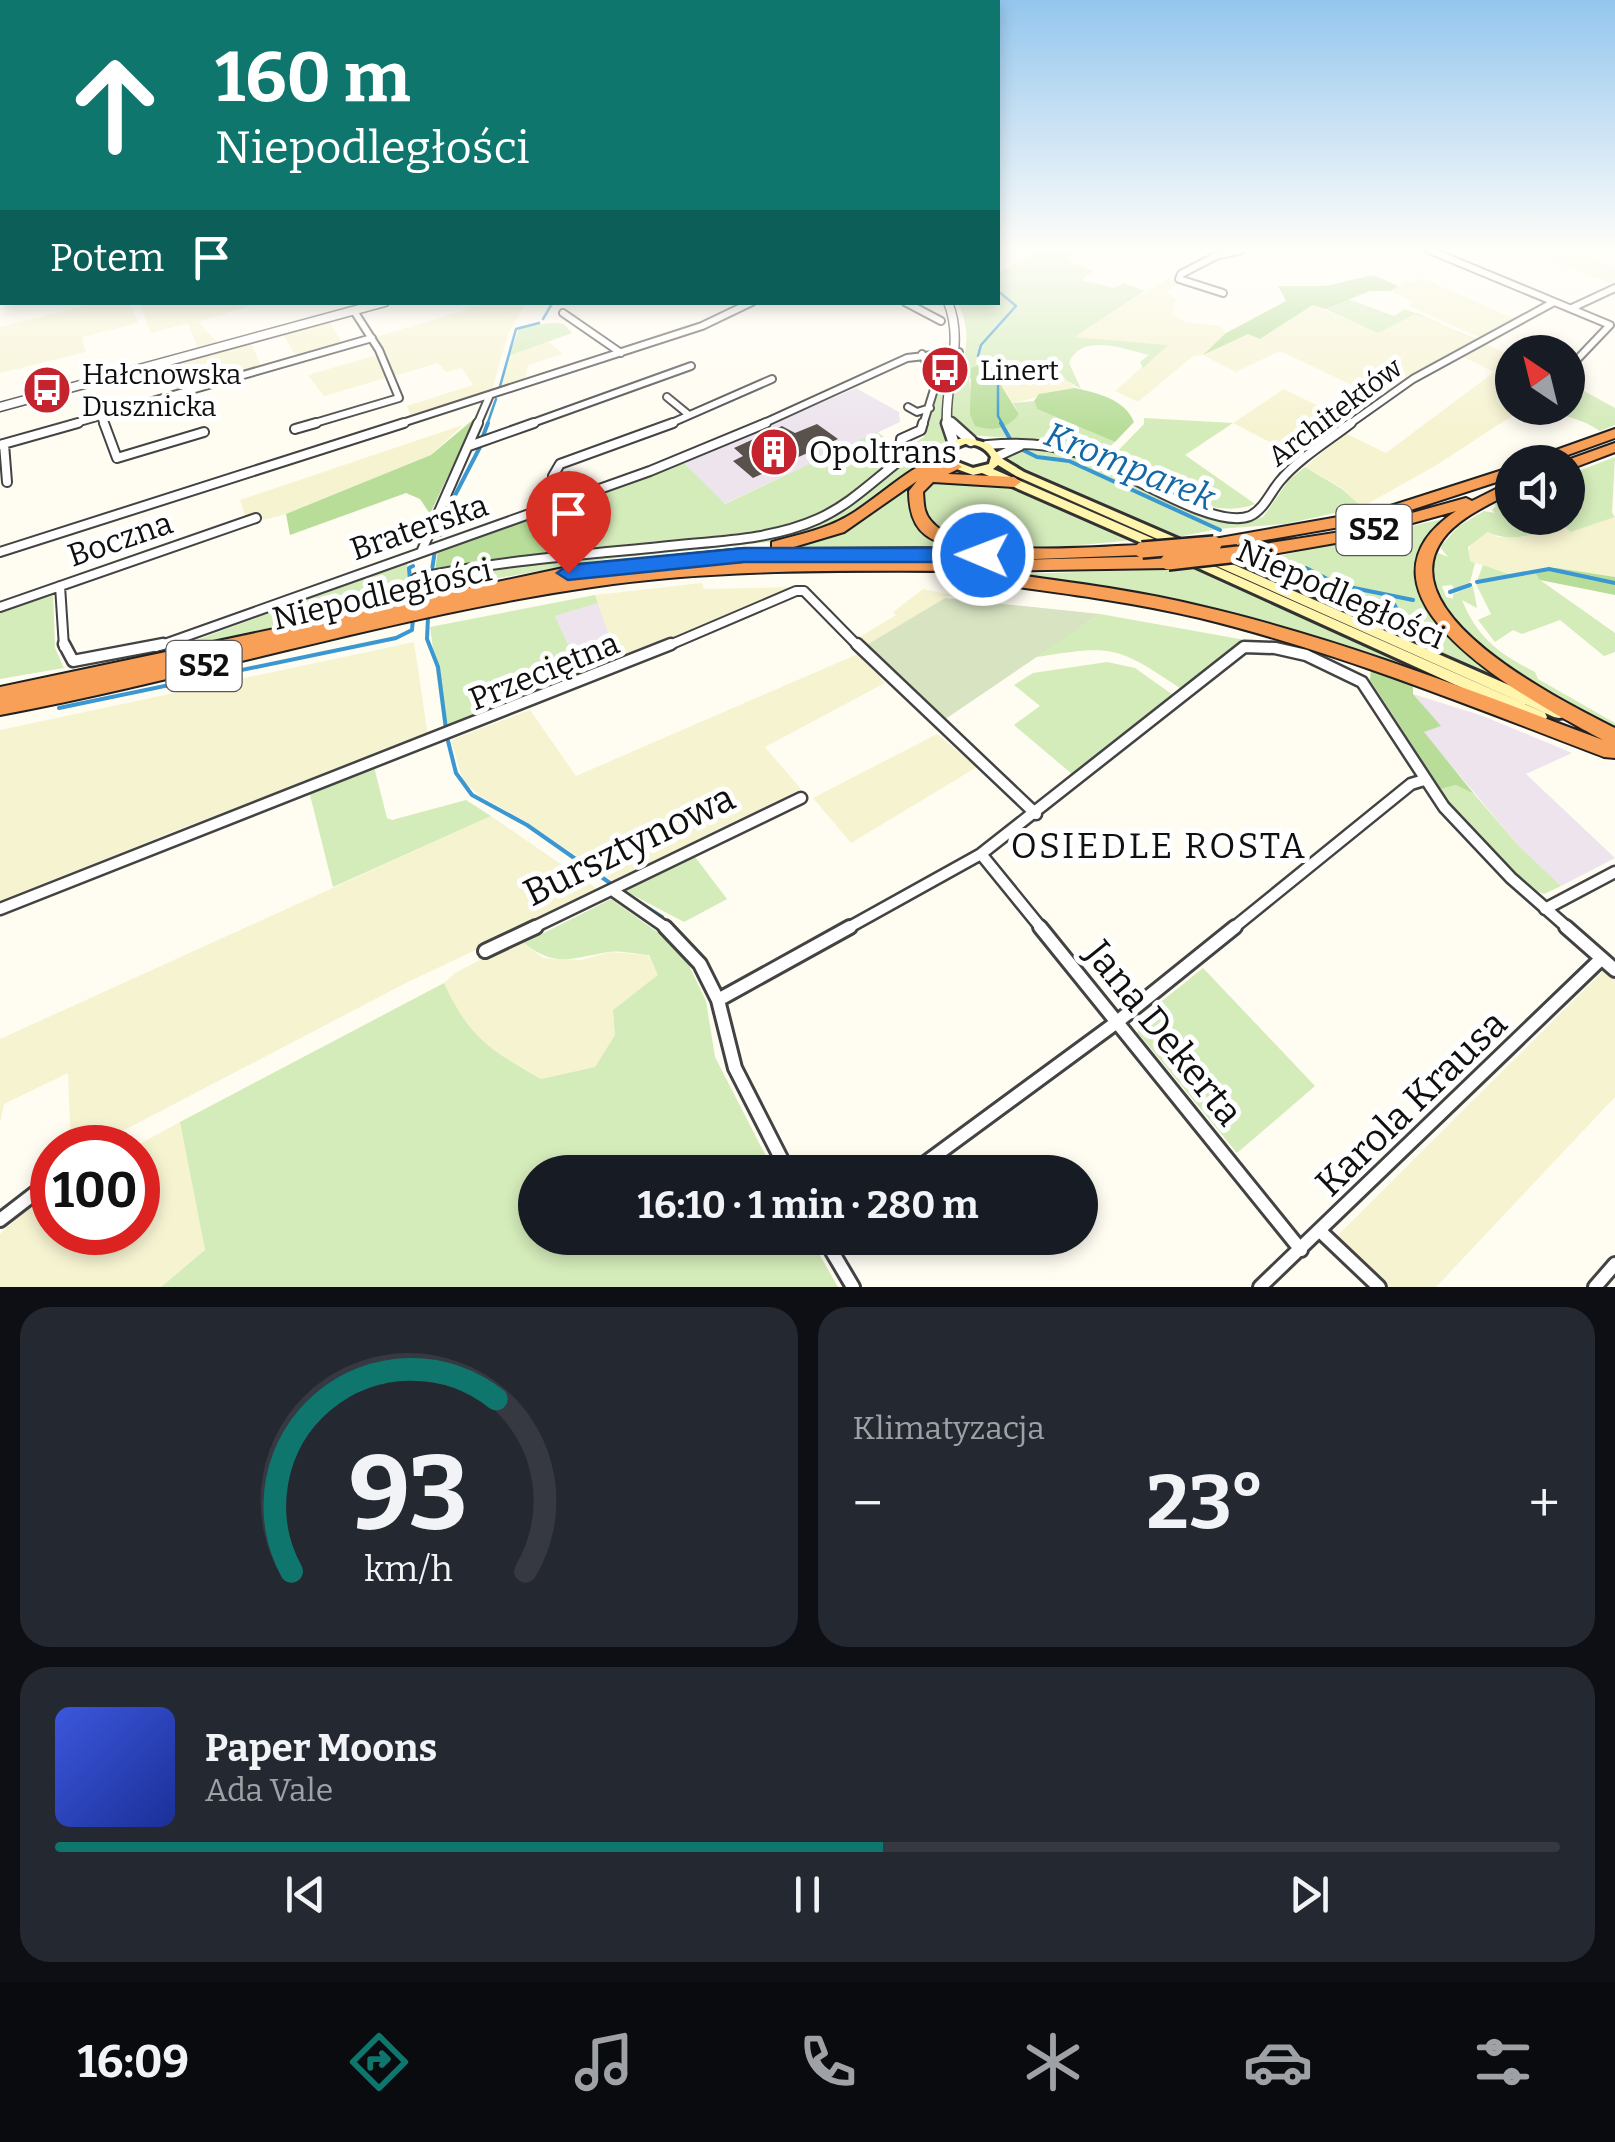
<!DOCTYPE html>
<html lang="pl">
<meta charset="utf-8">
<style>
:root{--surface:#171b24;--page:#242831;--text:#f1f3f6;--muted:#9ea1a6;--line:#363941;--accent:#0f766e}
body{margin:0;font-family:Bitter,serif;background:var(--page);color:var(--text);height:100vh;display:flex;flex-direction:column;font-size:38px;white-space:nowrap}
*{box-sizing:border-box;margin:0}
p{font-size:32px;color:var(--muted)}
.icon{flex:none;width:55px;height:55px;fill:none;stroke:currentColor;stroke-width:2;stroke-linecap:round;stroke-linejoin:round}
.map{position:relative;height:1287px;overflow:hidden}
.side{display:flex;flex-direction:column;gap:20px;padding:20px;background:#0d0f14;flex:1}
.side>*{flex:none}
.hud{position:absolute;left:0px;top:0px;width:1000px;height:305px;box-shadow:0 5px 15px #0003;background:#0f766e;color:#fff;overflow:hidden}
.needle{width:65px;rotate:325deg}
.controls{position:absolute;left:1495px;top:335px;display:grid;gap:20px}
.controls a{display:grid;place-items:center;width:90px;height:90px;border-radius:50%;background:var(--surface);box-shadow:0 5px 15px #0003;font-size:50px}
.speed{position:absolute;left:30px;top:1125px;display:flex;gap:20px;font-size:50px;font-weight:700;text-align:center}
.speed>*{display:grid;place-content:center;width:130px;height:130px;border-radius:50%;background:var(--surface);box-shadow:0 5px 15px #0003;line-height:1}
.speed .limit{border:15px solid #d22;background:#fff;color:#111}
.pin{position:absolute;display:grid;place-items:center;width:85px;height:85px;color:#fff;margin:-102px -42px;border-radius:50% 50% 50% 0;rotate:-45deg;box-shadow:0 0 10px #0007}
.pin .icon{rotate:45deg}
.me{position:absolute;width:110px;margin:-55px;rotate:271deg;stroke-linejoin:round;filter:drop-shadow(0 0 8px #0008)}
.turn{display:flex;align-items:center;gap:35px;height:210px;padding:0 50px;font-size:45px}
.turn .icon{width:130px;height:130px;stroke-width:2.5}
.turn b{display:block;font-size:70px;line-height:85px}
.then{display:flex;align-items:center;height:95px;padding:0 50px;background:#0003;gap:20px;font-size:38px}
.big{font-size:75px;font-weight:700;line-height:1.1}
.side .card{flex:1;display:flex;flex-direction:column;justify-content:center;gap:15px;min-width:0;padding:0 35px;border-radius:30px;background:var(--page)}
.side .dial{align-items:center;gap:0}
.dial svg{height:260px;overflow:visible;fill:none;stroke:var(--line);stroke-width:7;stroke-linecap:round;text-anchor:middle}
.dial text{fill:var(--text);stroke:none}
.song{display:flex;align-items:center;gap:30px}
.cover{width:120px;height:120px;border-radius:15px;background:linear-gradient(135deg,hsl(230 70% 55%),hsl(230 70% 35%))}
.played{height:10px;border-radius:5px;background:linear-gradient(90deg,var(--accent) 55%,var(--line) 55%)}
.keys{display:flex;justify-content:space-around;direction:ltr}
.heat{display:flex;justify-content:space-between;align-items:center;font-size:55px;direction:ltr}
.side .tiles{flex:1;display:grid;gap:20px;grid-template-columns:1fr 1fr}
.card:last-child{grid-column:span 2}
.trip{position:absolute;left:518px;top:1155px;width:580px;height:100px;border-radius:50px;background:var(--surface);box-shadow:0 5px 15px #0003;font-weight:700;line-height:100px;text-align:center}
.menu{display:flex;height:160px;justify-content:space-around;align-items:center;background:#090b0e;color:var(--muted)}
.menu .icon{width:70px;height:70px}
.menu .active{color:var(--accent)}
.menu b{font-size:45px;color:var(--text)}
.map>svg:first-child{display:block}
</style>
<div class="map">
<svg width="1615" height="1287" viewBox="0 0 1615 1287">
<rect width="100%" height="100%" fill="#fffcf2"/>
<path fill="#ede4ee" d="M856,388L899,412L900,422L724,504L683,462Z
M598,603L619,663L583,677L555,616Z
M1413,694L1483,716L1572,753L1526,774L1615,858L1561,886L1519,846L1423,732L1440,726Z"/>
<path fill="#f6f3d1" d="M1553,250H1571L1615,267V282L1611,284L1539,256Z
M1169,278L1180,283L1166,293L1176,299L1172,314L1185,322L1220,326L1226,333L1206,353L1248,334L1261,339L1313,305L1378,333L1417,313L1476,340L1377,397L1280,351L1236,372L1203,355L1193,356L1138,402L1115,391L1167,345L1072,337Z
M1422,278L1515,319L1481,338L1409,306L1414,302L1390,291L1406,281L1415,283Z
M100,302L130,303L138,323L82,337L86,352L0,373V327Z
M139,303H258L198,322L218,343L198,349L188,323L151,333Z
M488,303H526L508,334L491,394L412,419L407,406L473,385L462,368L446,372L438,363L394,376L376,337Z
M329,320L343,345L297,358L282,333Z
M250,341L262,368L178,392L167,364Z
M549,342L563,354L528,365L525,381L499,391L509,356Z
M1484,343L1512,356V408H1524L1435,466L1362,507L1342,488L1305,467L1345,433L1386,453L1494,372L1461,356Z
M377,355L385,378L324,396L308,375Z
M1051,361L1075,388L1013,403L993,373Z
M1284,389L1347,420L1300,458L1233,423Z
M463,425L431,455L358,488L286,514L263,520L261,514L246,519L240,500Z
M1615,517V577L1557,568L1511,575L1470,561L1468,552L1472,543L1489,532L1498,537H1523L1563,525L1572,532Z
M702,583L704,589L798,587L619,663L595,595Z
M923,589L951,595L865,646L858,638L896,615L893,612Z
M414,642L428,736L177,830L0,903V730Z
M860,653L885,683L765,747L801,789L615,882L523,820L480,796L463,781L451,740L530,710L576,776Z
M937,734L977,767L851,843L813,798Z
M491,816L600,891L406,983L92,1147H71L68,1073L4,1104L0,1123V1039Z
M524,943L543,958L581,960L610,952L648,955L659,975L613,1010L615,1035L595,1067L541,1079L492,1050L470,1032L455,1006L444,983L455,973L503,948Z
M1605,969L1615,976V1097L1436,1287H1389L1342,1245L1338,1235Z
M180,1122L205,1250L161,1287H0V1234L34,1203L52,1193V1232H138V1148L134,1147Z"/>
<path fill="#d4ebba" d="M1038,250H1080L1065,259L1093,271L1081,280L1114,288L1124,283L1145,291L1074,337L1168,345L1143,368L1140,362L1149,355C1124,349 1081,332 1069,363L1081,389L1066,380L1051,361L1003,371L1000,367L969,379L975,426L1019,414L1013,403L1034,401L1037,409L1115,442L1099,455L1056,441L969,435L952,415C952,370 980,350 958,303L998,302V273Z
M1348,299L1394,316L1405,309L1478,340L1457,353L1453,352L1475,340L1417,313L1378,333L1325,309Z
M555,323L564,324L572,333L509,356L520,326Z
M937,355L935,367C952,389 933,408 948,439L941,455L844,521L787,540L607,559L459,585H448L446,577L426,590L428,583L440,576L797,531L852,505L898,465L930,456L920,447L906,453L905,450L924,437L923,427C938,403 943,386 930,360Z
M1568,382L1615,408V425L1600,431C1582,418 1563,417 1544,408H1568Z
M1144,418L1233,423L1185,455L1255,504C1207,523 1152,480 1109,460L1144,424Z
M877,432L898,447L899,461L838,505L785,527L587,553L571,505L683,462L725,504Z
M1041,447L1079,455L1217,520L1238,523L1263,517L1289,480L1305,467L1342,489L1362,507L1285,524L1217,529L1173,538L1126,513L1025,473L1004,460V456L1021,449Z
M1615,457L1612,513L1615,517L1571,532L1563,525C1540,533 1511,544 1488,532L1468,547L1470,561L1475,563L1470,582L1454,589L1452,585L1442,586L1446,597L1453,599V594L1473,586L1477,608L1462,600C1478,640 1502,655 1535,672L1538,679L1615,723V732C1565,707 1433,637 1430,574C1430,568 1434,558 1436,552L1448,557L1440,547L1459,526L1484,511L1495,513L1492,510L1496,506L1494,504L1512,497V518H1568V475Z
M913,480L917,482L907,500C910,528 929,537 952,547H801L859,522Z
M938,481L1011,485L1133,540C1088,544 949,563 925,516C922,510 923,500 923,493Z
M1443,519L1427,538L1419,557L1423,591L1530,695L1248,571L1252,566L1266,572H1281L1272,560L1279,556Z
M407,562L410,596L159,654Z
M1483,565L1511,575L1533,570L1540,580L1615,633V652L1604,656L1560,620L1522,634L1513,630L1495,642L1478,620L1491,614L1476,584Z
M1198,568L1481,696L1311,638L993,575Z
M53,592L55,648L64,668L0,679V611Z
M595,595L598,603L555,616L583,677L444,730L430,627Z
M1100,614L1245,640L1180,688C1116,645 1112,645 1036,657Z
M1107,662L1135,668L1173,695L1072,774L1014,725L1040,706L1014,685L1033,673Z
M374,767L387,818L392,820L466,800L491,816L333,887L309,791Z
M1456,785L1474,794L1519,846L1561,886L1544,894L1530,888L1449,803L1441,789Z
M695,857L727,899L684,922L625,891Z
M611,899L681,949L706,1001L715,1057L774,1172H535V1238H810L838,1287H161L205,1250L180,1122L444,983C470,1039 489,1049 541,1079L595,1067L615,1035L613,1010L658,975L649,955C636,954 620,950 608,952C572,958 555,968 524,943Z
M1203,968L1315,1086L1237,1153L1138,1033L1137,1021Z"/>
<path fill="#b8dd99" d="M1373,275L1398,286L1390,291H1370L1325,309L1313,305L1260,339L1248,334L1203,355L1226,333L1286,301L1278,286H1326Z
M986,362L1003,371L994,374L1019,414C1006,430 993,431 975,426L970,414L971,368Z
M1075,388C1097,393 1125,399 1134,422L1115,442L1037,409L1034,401L1039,394Z
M475,418L430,514L420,499L406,493L290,535L286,514L431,455Z
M571,505L587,553L435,570L438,550Z
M1557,568L1615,577V595L1540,580L1533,570Z
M1371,668L1404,679L1413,687V694L1441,726L1424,732L1474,794L1456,785L1441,789L1370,680Z"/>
<path fill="#d8e3c2" d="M945,598L1100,614L941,722L865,646Z"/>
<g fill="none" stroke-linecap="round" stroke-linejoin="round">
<path stroke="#3a97d1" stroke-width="2.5" d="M998,291L1016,306L981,345L978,356L998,385V416L1003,425
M543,319L553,302
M499,390L516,329L539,323
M487,425L496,399"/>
<path stroke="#3a97d1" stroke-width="4" d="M1001,423L1010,439
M483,436L488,423
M1021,449L1037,457L1069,461L1220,530
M440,535L450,505L480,447
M1306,568L1339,585L1413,600
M432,570L435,550
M1477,582L1549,569L1615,583
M1450,592L1470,585
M1390,598L1407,625L1406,638
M426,602L424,586L431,579
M412,603L409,568L413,566
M428,617L427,639L438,667L446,729
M59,708L396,638L412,630L413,618
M448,741L456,773L472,795L527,825L610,883
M632,898L662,917"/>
</g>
<path fill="#59514c" d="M817,424L838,439L753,478L733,461L743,456L734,448L782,426L795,433Z"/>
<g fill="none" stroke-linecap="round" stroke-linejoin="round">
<g stroke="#434343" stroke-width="10">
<path id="minor-far3" d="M1429,250L1610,325L1568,369
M1223,293L1179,279L1181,274L1216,256L1241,250
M905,302L941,321
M1572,308L1615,288
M563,313L621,353
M922,354L936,383L923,425
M667,397L689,415
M908,407L917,412L930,408
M101,416L104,425
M69,425L372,338
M308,425L399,398L379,350L354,311
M396,425L702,326L752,302
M477,425L489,397
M527,425L691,366
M667,425L772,379
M760,425L907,358L959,352
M1348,425L1413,379L1554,302"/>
</g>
<g stroke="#434343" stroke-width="12">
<path id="minor-far2" d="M104,423L117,458L204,432
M295,429L316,423
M4,444L7,482
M0,445L78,423
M987,445C1019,442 1048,443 1078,453C1118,466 1213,531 1250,516C1264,509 1270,493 1280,481C1298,459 1328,441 1351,423
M469,446L534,423
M996,457L1020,446
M569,501L553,476L560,464L673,423
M422,550L478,423
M0,552L404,423
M416,578C497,561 578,555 660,547C712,541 769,541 818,519C849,505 872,482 899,461L901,439L921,430L923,423
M60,586L64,647
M0,607L256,518
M156,647L650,471L766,423
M665,647L796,591H804L859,647
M1249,647H1264"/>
</g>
<g stroke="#434343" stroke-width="15">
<path id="minor-far1" d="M64,644L73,661L163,644
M857,644L1036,814
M981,854L1042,929
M612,890L668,929
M0,909L671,644
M1545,909L1615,872
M530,929L801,798
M846,929L981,854L1244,647L1275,648L1306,655L1362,682L1444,807L1511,878L1569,929
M1232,929L1411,784L1424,780"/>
</g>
<g stroke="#434343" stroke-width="18">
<path id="minor" d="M665,927L700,964L718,1000
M1040,927L1301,1250
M1566,927L1615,970
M485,951L536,927
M109,1148L121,1140
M788,1172L735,1068L718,1000L850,927
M913,1172L1117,1022L1235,927
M0,1220L52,1180
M1321,1232L1379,1287
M824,1238L853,1287
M1260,1287L1601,959
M1595,1287L1615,1264"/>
</g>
<g stroke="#434343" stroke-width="11">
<path id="tertiary-far1" d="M0,407L385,302
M947,419L954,425
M947,425C944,381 965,345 948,302"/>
</g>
<g stroke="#434343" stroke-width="15">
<path id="tertiary" d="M947,423L954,444
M951,423L971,441"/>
</g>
<g stroke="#323232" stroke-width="6">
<path id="secondary" d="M968,438L990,444L1001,458L1024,472L1188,543L1190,546L1188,549H1180L1016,476L998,465L993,469L1170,546L1172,549L1170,552H1162L982,473L973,475L946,465L943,448L944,446L959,439ZM965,444C976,444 985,447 991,457L989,464L973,468L955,461L953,449Z
M1207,553L1564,709L1566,713L1564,717L1559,718L1554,717L1203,560L1201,557L1203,554Z
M1189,555L1545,713L1547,717L1545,721L1540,722L1535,721L1185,562L1183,559L1185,556Z"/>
</g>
<g stroke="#212121" stroke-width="4">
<path id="motorway" d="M1615,429V438L1548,462H1529L1531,459Z
M1615,443V452L1573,468L1568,469V462H1562Z
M946,454L953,458L940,467L955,462L962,467L948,474L1014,477L1021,482L1014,487L933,482L923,492C924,503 923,512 931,521C964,561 1093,546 1142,545L1150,550L1142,555L1012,560L1168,556L1176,562L1168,568L990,571C1060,581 1131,589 1200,606C1338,638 1470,690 1603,740C1536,704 1329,596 1456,511L1347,541L1238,560L1230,554L1238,548L1347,531L1466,498L1472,501L1502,486H1512V492C1489,505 1459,517 1443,539C1387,615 1564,702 1615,728V758L1604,757C1471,706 1338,652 1200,618C1128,601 1054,592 981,582L973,576L977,571C849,571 719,568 592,587C392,616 198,678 0,715V687L568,567L743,549H772V542C801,534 828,529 853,513C884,493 911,465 946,454ZM917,481L909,491C909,559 964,538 1001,560H881L962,558L964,554L962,550L956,548L787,549L844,532ZM808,560L704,565L743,561L874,560Z
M1512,467V477L1380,520L1214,549L1206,544L1214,539L1378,510Z"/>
</g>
<use href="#minor-far3" stroke="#fff" stroke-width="6"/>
<use href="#minor-far2" stroke="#fff" stroke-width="8"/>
<use href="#minor-far1" stroke="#fff" stroke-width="10"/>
<use href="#minor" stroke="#fff" stroke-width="12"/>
<use href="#tertiary-far1" stroke="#fff" stroke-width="8"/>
<use href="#tertiary" stroke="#fff" stroke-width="10"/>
<use href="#secondary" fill="#fff5ad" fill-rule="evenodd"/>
<use href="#motorway" fill="#f89f58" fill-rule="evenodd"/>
<g stroke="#212121" stroke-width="20" stroke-linecap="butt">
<path id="motorway-bridge" d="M1142,550L1214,544
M1168,562L1238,554"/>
</g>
<use href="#motorway-bridge" stroke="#f89f58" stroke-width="15"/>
</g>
<linearGradient id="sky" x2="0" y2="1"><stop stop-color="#94c6ee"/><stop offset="0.58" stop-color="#fffef9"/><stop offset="1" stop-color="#fffef9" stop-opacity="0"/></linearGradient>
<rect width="1615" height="430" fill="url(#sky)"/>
<path fill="#1a73e8" stroke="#114b97" stroke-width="2.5" d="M744,548H983L993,555L983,562H744L568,580L557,573L568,565Z"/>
<defs>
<g id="bus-disc" transform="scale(2.5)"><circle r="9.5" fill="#c5232d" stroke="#fff"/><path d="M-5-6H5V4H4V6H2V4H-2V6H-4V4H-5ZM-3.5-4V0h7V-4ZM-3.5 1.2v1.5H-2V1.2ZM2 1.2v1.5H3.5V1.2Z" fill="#fff"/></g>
<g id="building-disc" transform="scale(2.5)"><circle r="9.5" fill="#c5232d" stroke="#fff"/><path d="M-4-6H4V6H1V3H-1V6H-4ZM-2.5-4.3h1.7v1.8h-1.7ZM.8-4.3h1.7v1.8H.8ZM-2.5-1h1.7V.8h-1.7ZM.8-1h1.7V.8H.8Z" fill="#fff"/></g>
</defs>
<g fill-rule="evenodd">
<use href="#bus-disc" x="945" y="370"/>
<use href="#bus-disc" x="47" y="390"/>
<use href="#building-disc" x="774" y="452"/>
</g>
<g text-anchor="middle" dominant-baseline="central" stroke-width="10" stroke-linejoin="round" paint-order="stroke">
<g font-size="28" fill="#101010" stroke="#fff" text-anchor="start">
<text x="980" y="370">Linert</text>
<text x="82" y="374">Hałcnowska<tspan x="82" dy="32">Dusznicka</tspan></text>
</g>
<g font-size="28" fill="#101010" stroke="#fff">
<text transform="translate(1335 412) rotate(-37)">Architektów</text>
</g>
<g fill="#fff" stroke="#585858" stroke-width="2.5">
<rect x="1336.5" y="505" width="75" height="50" rx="8"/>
<rect x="166.5" y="641" width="75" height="50" rx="8"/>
</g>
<g font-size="30" font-weight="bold" fill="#101010">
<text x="1374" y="530">S52</text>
<text x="204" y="666">S52</text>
</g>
<g font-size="32" fill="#101010" stroke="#fff" text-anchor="start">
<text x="809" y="452">Opoltrans</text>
</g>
<g font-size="32" fill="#101010" stroke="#fff">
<text transform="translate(419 527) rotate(-19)">Braterska</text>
<text transform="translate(120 539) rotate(-19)">Boczna</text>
<text transform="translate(382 594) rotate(-13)">Niepodległości</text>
<text transform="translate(1341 594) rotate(24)">Niepodległości</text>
<text transform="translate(544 671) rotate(-22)">Przeciętna</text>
</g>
<g font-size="35" font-style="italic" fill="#1468a6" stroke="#fff">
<text transform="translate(1130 466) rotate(22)">Kromparek</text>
</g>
<g font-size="35" letter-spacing="2.5" fill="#101010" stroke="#fff">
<text x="1159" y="846">OSIEDLE ROSTA</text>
</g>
<g font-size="38" fill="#101010" stroke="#fff">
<text transform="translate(629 845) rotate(-26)">Bursztynowa</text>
<text transform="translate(1164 1033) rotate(51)">Jana Dekerta</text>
<text transform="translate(1411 1103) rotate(-44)">Karola Krausa</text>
</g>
</g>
</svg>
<div class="controls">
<a><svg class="needle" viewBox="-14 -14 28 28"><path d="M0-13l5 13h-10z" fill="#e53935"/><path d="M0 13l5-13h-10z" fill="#9ea1a6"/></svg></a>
<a><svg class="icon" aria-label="sound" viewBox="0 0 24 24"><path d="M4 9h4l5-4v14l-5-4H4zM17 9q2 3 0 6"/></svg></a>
</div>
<div class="speed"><div class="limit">100</div></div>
<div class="pin" style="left:568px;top:573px;background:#d93025"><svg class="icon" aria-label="arrive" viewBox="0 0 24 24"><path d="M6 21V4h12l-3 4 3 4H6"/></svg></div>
<svg class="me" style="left:983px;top:555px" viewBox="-20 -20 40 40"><circle r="17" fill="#1a73e8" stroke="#fff" stroke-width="3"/><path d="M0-11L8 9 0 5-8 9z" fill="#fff"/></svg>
<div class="trip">16:10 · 1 min · 280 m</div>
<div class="hud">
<div class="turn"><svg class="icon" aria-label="ahead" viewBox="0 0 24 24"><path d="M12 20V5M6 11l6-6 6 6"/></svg><div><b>160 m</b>Niepodległości</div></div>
<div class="then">Potem<svg class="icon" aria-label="arrive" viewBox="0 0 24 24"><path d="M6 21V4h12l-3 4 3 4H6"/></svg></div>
</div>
</div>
<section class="side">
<div class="tiles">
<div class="card dial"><svg viewBox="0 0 100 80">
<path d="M14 69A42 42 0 1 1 86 69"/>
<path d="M14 69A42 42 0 0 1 77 16" stroke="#0f766e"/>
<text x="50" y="56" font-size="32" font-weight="700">93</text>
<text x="50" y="72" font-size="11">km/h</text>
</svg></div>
<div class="card"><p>Klimatyzacja</p>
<div class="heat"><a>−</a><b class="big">23°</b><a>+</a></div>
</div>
<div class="card">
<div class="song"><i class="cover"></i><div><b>Paper Moons</b><p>Ada Vale</p></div></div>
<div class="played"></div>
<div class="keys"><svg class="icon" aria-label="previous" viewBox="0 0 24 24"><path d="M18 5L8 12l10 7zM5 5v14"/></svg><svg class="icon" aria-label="pause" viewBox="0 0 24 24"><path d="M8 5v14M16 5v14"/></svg><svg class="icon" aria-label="next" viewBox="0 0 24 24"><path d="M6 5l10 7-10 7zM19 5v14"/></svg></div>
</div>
</div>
</section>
<nav class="menu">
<b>16:09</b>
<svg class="icon active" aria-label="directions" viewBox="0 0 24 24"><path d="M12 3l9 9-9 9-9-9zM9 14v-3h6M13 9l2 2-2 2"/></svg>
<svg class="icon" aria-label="music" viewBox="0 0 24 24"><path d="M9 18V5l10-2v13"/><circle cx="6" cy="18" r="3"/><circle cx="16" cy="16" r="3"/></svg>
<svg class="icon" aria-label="phone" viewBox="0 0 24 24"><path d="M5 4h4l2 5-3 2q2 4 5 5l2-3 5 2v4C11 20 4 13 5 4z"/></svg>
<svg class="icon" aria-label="climate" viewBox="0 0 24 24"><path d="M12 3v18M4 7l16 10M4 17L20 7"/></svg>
<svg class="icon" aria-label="car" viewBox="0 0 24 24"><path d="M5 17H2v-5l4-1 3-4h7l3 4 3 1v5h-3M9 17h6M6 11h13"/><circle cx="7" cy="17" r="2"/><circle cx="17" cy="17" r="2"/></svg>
<svg class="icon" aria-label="filters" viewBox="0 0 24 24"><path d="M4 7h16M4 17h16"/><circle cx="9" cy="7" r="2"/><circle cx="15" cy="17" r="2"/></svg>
</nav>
